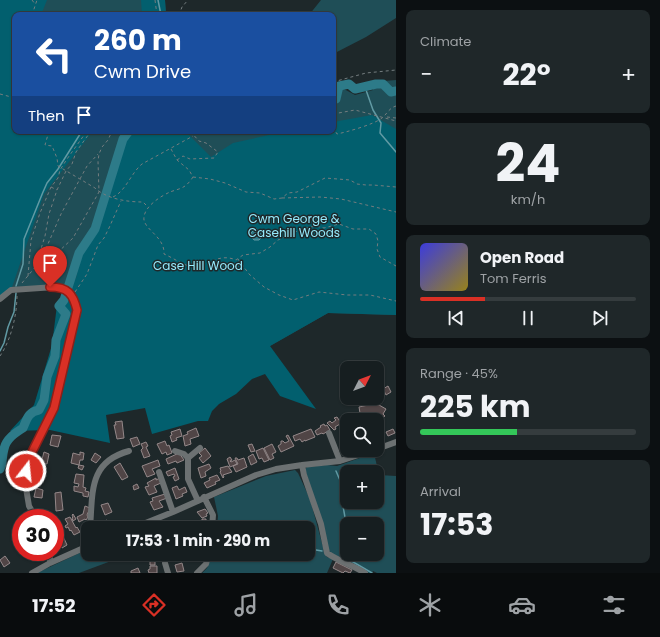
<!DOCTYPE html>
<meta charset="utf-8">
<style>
:root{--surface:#161e20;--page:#1f2729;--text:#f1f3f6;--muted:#9ea2a5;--line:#353c3e;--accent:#d93025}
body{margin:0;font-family:Poppins,sans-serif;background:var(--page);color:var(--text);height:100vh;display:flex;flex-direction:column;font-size:15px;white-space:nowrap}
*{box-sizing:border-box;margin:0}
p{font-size:13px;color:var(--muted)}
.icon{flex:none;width:22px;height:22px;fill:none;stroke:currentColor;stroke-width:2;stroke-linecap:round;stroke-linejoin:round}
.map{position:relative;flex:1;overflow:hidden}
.side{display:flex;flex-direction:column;gap:10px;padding:10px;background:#0c1012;width:264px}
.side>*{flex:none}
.hud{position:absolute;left:12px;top:12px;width:324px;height:122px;border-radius:8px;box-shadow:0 1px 3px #0004,0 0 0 1px var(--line);background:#1a4fa0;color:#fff;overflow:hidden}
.needle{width:26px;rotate:48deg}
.fabs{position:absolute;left:340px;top:361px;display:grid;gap:8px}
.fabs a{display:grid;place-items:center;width:44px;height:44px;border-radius:8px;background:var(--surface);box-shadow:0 1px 3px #0004,0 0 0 1px var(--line);font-size:20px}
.speed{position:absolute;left:12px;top:509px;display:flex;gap:8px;font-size:20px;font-weight:700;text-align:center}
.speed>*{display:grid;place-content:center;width:52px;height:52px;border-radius:50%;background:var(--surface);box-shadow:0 1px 3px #0004,0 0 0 1px var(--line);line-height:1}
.speed .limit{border:6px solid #d22;background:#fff;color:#111}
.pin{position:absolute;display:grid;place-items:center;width:34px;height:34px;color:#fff;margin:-41px -17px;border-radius:50% 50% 50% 0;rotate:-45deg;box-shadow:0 0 4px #0007}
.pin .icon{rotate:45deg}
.me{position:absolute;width:44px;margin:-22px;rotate:16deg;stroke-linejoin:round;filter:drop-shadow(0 0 3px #0008)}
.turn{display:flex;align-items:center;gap:14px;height:84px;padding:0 16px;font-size:18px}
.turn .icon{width:52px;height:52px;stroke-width:2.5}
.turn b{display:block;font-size:28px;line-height:34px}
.then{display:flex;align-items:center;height:38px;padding:0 16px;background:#0003;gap:8px;font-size:15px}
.big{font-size:30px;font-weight:700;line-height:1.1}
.side .card{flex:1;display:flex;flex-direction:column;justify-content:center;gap:6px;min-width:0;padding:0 14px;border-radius:8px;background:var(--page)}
.side .dial{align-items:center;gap:0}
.dial b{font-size:52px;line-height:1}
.song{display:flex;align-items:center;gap:12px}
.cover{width:48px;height:48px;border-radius:6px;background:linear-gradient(135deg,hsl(240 70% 55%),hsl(50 70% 35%))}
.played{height:4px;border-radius:2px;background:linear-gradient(90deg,var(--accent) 30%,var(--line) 30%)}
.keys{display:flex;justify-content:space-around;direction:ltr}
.heat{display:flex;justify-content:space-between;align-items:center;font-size:22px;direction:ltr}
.charge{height:6px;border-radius:3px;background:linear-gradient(90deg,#34c759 45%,var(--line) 0)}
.trip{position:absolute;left:81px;top:521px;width:234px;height:40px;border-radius:8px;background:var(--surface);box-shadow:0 1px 3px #0004,0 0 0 1px var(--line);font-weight:700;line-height:40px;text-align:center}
.menu{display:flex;height:64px;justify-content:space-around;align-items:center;background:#090c0d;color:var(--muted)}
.menu .icon{width:28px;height:28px}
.menu .on{color:var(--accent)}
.menu b{font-size:18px;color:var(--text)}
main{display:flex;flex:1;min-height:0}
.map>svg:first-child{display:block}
</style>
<main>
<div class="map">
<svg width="396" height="573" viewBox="0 0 396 573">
<rect width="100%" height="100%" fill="#1e282a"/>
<path fill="#1f4e57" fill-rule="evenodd" d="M0,0H165L166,15H15V131H333V83L355,95L373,90L371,82L396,80V315L328,313L270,346L65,292L55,288L9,290L0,170Z
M321,0H396V18L366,37L333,54V15H309Z
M374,453L379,475L396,476V573H377L373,571L372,573H368L336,557L329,551L305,469L307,467L327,465L337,466ZM347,472H377V502H347ZM347,524H377V554H347Z
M295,470L298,473L310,499L325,554L327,557L333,559L327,573H202L207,568L213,554H308V528H217L218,516L214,497L266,476Z
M88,549V554H130L79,573H37Z"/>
<path fill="#025f6e" d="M0,0H47L41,15H15V131H93L44,194L11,290L0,298Z
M141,0H165L166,15H142Z
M372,115L396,129V315L328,313L270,346L316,409L280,396L265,374L252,379L236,394L219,404L212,411L208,421H198L152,434L145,408L106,415L110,443L50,430L10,431L34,405L52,345L57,305L76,278L81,256L96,231L123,146L131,131H185L211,157L233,143L287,131H333V122Z"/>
<path fill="#2d7b89" stroke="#619aa4" d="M256,228L258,233L261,234L262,237L259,240H254L251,236V233Z"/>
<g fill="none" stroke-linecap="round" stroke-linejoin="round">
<path stroke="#619aa4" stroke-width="1.5" d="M158,0L161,15
M365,87L373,110L381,123L380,133L396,152
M16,286L23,264L24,239L43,192L47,183L58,169L82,131
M0,351L4,343L8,327L14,312L16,293
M336,471L342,485V500L347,529
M316,550L322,551
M308,551H312
M345,556L347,547
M348,559L372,573"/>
<path stroke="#2d7b89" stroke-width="9" d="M333,99H336L339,86L349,84L355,89L376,84H383L391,92L396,91
M0,469C3,462 2,456 4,449C6,439 15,433 23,428C27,419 28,412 39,410L44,400L47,377L55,356L56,340L66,314L59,306L64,300L79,253L95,229L123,139L129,131"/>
</g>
<path fill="#504546" stroke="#948889" d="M388,386L391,392L386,395L383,389Z
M373,404L379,405L386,409L383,414L385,416L380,420L374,417L361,419L359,407Z
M337,417L345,429L343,430L340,424L335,427L336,429L334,430L327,423L330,421L332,423L336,420L334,418Z
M122,421L124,438L117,439L114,425H116L115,422Z
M324,424L325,426L327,425L330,430L323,434L322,433L317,435L315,431L321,427L320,426Z
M196,428L199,436L190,439L191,444L185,446L183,436L188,434L187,432Z
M180,429L182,436L176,438L177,440L172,442L170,436L172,435L171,432Z
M311,429L315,437L305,441V440L302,442L300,439L295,441L293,436Z
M393,429L395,433L388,436L386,432Z
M52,435L61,436L58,447L50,445Z
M288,435L294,446L281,452L278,446L281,444V441H283L285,443L289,441L286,436Z
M137,437L140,444L133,447L130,439Z
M165,441L167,446L169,445L172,453L167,455L166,452L162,454L157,444Z
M146,442L148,446L146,447L150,456L144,458L141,450L143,448L141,444Z
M252,444L255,451L251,452L248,445Z
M272,444L276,452L272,454L274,458L270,460L264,448Z
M205,448L211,456L203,463L199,458L202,456L199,453Z
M263,448L269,460L264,462L262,458L259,459L256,451Z
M44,452L49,454L47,464L41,463Z
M80,452L84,453L83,460H80L79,465L71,463L73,453L80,455Z
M95,453L101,457L96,463L91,460Z
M179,453L184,460L177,463L176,461L168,464L166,459Z
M253,454L257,462L251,465L248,457Z
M230,457L232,460L230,461L231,462L235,460L237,464L230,467L227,459Z
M235,458H237L238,460L244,458L247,467L236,472L233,466L238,464Z
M158,460L160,466L152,469L155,474L147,477L142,466Z
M120,463L128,477L122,480L114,467Z
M209,464L211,468L205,472L206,476L201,478L198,468Z
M79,465L84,466L82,470L78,468Z
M228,466L232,472L223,475L224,477L223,478L220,472L221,471L220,468Z
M175,468L179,479L175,481L173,477L175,476L174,474L168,476L166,472Z
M76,474L84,475L83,487L86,488L85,491L89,492L88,497L83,496V493L74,491V486L78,487L79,484L74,483Z
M217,475L220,480L215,482L216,484L207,488L204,483L210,480L209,478Z
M156,478V480L160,478L161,483L154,486L157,492L149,495L145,487L149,486L147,483Z
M137,484L139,488L134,490L133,486Z
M177,486L179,490L185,487L187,492L182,494L183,496L176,499L172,488Z
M36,488L43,490L42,498L34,497Z
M61,492L63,510L56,511L55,493Z
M165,494L167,498L159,501L163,507L154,510L150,502L153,501L152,498Z
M108,503L112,512L105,515L101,505Z
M85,506L90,508L87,515L88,517L86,520L85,519L79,522L77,517L83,514Z
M205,509L208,513L206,514L207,516L202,518L197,512Z
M73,514L76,519L73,521L72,518L73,517L72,515Z
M70,517L76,528L77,527L80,532L74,535L71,530L70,531L68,527L66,528L65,526L68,524L65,519Z
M202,519H206V524H202Z
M107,520L111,528H102L100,523Z
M59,527L67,545L62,548L57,539L61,536L57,528Z
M150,554H158L159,559L155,560V565H150Z
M165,554H173V555L168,557V556H165Z
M179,554H184L185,558L180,559Z
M5,556L10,563L4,567L0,560Z
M336,562L352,570L350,573L345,571L343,573L333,568Z
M182,563L184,571L177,572L175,565Z
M150,566H157V573H149L148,570L150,569Z
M138,568L140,573H131V571Z"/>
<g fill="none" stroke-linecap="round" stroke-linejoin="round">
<path stroke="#747d7f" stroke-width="1" stroke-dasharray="3 3" stroke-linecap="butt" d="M32,0L35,4
M155,0L157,15
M32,15L37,0
M179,15L182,7L188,0
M333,82L366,73L396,70
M0,94L15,98
M333,114L355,110L396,121
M387,117L396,118
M333,127L337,134C347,132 375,124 382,118C387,114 389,108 396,106
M49,131L45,145L52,146L57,158L58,166L95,188C107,199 127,202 143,202L148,207
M171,149L177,160L189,170L193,177
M177,160L183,156L190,159L214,158L218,152L206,143L199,141L190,131
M193,177C191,180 188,184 185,186C181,189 175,190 170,192C161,196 145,206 144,217C142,229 165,236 164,254C176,259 187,269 201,267C207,267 210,262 215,260C222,257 229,257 236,260L243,255L260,253L270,247L278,240L302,229L316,226L324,228L339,224L353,229H369L376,234L378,241L377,249L380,257L396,266
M193,177L210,179L225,183L246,192L260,193L274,199L282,198L288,193L297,192L325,178L350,180L357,184L366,185H373L396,187
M51,187L57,190
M113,197C126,191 131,173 142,164L193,136
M282,198L320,197L341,199L396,212
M238,259L249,274L264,287L279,295L293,300L319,292L347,295H370L396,301
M41,260L61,214L87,166L98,154
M36,265L45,236L49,214L57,190L66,171L72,164L76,152L91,131
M28,276L31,240L40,213L51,187L58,178L60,170L67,159L87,131
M22,283L41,260L55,255L73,238L99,192L98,161L99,154L102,147L108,140L112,131
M75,292L87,274L98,245L104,238L109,228L121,201
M0,356C11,340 17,315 17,295"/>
<path stroke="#6c7172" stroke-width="6" d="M0,299L11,290L55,287L64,289L72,296L77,310L54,407L28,460L25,482L29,506L36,518
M329,433L340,461
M377,449L396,442
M175,451L184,454L188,458
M302,465L304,475L321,524L327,553C338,561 352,565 365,573
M159,472L173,512
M204,497L213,515L212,528
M198,501L188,479V458L200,448
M90,528C93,493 88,462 129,451
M133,528L173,512L256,475L276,469L302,465L340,461L374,450
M50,552V563
M165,563L168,573
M32,573L50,563L88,546
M197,573L206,564L209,554"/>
</g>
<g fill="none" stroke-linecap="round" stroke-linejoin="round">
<g stroke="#8d1f18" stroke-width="10">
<path id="route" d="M26,471L28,460L54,408L77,310C73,294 68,287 50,287"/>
</g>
<use href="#route" stroke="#d93025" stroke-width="7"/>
</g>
<g text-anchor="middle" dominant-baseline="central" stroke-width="3" stroke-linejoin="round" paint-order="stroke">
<g font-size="12" fill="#95eafc" stroke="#1e282a">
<text x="294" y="218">Cwm George &amp;<tspan x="294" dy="14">Casehill Woods</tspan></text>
<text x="198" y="265">Case Hill Wood</text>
</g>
</g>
</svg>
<div class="fabs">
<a><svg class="needle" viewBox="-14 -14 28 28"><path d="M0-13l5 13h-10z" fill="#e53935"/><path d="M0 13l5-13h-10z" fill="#9ea2a5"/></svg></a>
<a><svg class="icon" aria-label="search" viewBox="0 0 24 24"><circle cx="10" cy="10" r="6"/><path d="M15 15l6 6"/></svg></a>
<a>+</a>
<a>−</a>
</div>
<div class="speed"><div class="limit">30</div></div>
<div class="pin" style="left:50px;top:287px;background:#d93025"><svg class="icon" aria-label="arrive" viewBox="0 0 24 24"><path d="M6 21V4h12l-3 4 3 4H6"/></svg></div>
<svg class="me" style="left:26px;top:471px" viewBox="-20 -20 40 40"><circle r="17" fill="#d93025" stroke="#fff" stroke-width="3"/><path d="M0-11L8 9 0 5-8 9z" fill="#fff"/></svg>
<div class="trip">17:53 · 1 min · 290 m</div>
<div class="hud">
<div class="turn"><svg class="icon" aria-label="left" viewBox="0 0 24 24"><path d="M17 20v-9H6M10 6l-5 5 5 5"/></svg><div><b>260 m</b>Cwm Drive</div></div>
<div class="then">Then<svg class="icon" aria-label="arrive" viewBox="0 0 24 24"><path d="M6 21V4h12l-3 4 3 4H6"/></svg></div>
</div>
</div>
<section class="side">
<div class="card"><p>Climate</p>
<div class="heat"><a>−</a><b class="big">22°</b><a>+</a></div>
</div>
<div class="card dial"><b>24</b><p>km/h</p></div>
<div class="card">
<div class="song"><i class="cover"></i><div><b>Open Road</b><p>Tom Ferris</p></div></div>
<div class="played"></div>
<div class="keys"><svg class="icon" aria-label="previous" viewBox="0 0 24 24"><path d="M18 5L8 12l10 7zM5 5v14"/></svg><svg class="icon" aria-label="pause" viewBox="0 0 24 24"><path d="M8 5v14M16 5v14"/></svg><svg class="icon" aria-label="next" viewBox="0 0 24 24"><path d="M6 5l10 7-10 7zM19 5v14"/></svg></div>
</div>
<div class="card"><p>Range · 45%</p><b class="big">225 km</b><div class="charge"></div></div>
<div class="card"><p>Arrival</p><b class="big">17:53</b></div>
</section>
</main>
<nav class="menu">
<b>17:52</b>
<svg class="icon on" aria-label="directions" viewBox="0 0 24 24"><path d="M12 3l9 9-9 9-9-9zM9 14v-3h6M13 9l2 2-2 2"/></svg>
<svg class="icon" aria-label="music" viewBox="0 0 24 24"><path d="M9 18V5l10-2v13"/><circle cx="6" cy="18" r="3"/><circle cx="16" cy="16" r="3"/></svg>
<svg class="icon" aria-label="phone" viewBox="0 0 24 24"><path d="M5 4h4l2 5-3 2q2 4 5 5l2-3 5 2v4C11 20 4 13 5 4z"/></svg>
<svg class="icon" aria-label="climate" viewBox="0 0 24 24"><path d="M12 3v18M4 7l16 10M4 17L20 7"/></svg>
<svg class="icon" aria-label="car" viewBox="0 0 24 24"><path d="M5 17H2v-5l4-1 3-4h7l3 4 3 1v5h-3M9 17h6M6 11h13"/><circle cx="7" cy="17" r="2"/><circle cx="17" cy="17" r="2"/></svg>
<svg class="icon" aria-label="filters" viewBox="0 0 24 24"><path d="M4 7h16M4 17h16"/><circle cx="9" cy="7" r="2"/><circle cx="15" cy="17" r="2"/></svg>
</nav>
